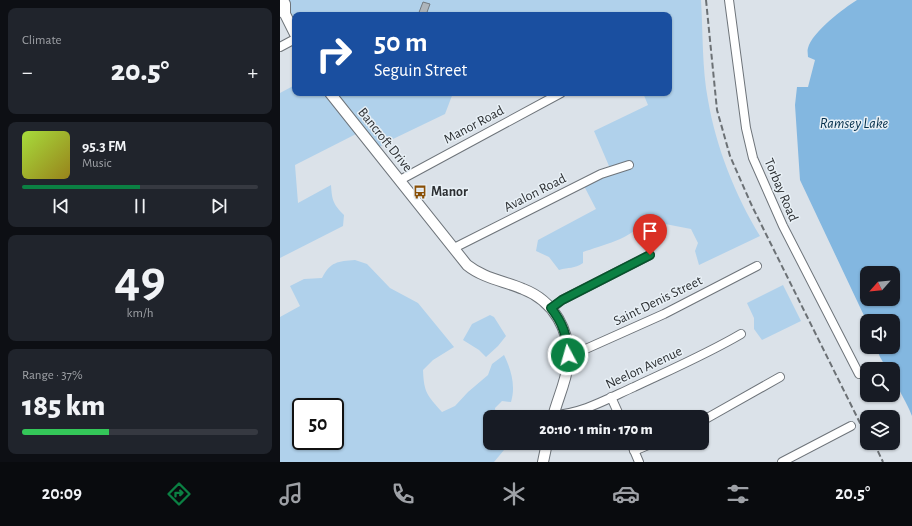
<!DOCTYPE html>
<meta charset="utf-8">
<style>
:root{--surface:#171b24;--page:#20242c;--text:#f1f3f6;--muted:#9ea1a6;--line:#363941;--accent:#0b8043}
body{margin:0;font-family:"Alegreya Sans",sans-serif;background:var(--page);color:var(--text);height:100vh;display:flex;flex-direction:column;font-size:15px;white-space:nowrap}
*{box-sizing:border-box;margin:0}
p{font-size:13px;color:var(--muted)}
.icon{flex:none;width:22px;height:22px;fill:none;stroke:currentColor;stroke-width:2;stroke-linecap:round;stroke-linejoin:round}
.map{position:relative;flex:1;overflow:hidden}
.details{display:flex;flex-direction:column;gap:8px;padding:8px;background:#0d0f14;width:280px}
.details>*{flex:none}
.top-card{position:absolute;left:12px;top:12px;width:380px;height:84px;border-radius:8px;box-shadow:0 1px 3px #0004;background:#1a4fa0;color:#fff;overflow:hidden}
.needle{width:26px;rotate:243deg}
.fabs{position:absolute;left:580px;top:266px;display:grid;gap:8px}
.fabs a{display:grid;place-items:center;width:40px;height:40px;border-radius:8px;background:var(--surface);box-shadow:0 1px 3px #0004;font-size:20px}
.speed{position:absolute;left:12px;top:398px;display:flex;gap:8px;font-size:20px;font-weight:700;text-align:center}
.speed>*{display:grid;place-content:center;width:52px;height:52px;border-radius:50%;background:var(--surface);box-shadow:0 1px 3px #0004;line-height:1}
.speed .limit{border:2px solid #111;border-radius:6px;background:#fff;color:#111}
.pin{position:absolute;display:grid;place-items:center;width:34px;height:34px;color:#fff;margin:-41px -17px;border-radius:50% 50% 50% 0;rotate:-45deg;box-shadow:0 0 4px #0007}
.pin .icon{rotate:45deg}
.me{position:absolute;width:44px;margin:-22px;rotate:354deg;stroke-linejoin:round;filter:drop-shadow(0 0 3px #0008)}
.turn{display:flex;align-items:center;gap:14px;height:84px;padding:0 16px;font-size:18px}
.turn .icon{width:52px;height:52px;stroke-width:2.5}
.turn b{display:block;font-size:28px;line-height:34px}
.big{font-size:30px;font-weight:800;line-height:1.1}
.details .tile{flex:1;display:flex;flex-direction:column;justify-content:center;gap:6px;min-width:0;padding:0 14px;border-radius:8px;background:var(--page)}
.details .dial{align-items:center;gap:0}
.dial b{font-size:52px;line-height:1}
.song{display:flex;align-items:center;gap:12px}
.cover{width:48px;height:48px;border-radius:6px;background:linear-gradient(135deg,hsl(80 70% 55%),hsl(50 70% 35%))}
.played{height:4px;border-radius:2px;background:linear-gradient(90deg,var(--accent) 50%,var(--line) 50%)}
.keys{display:flex;justify-content:space-around;direction:ltr}
.heat{display:flex;justify-content:space-between;align-items:center;font-size:22px;direction:ltr}
.charge{height:6px;border-radius:3px;background:linear-gradient(90deg,#34c759 37%,var(--line) 0)}
.trip{position:absolute;left:203px;top:410px;width:226px;height:40px;border-radius:8px;background:var(--surface);box-shadow:0 1px 3px #0004;font-weight:800;line-height:40px;text-align:center}
.dock{display:flex;height:64px;justify-content:space-around;align-items:center;background:#090b0e;color:var(--muted)}
.dock .icon{width:28px;height:28px}
.dock .current{color:var(--accent)}
.dock b{font-size:18px;color:var(--text)}
main{display:flex;flex:1;min-height:0}
.map>svg:first-child{display:block}
</style>
<main>
<section class="details">
<div class="tile"><p>Climate</p>
<div class="heat"><a>−</a><b class="big">20.5°</b><a>+</a></div>
</div>
<div class="tile">
<div class="song"><i class="cover"></i><div><b>95.3 FM</b><p>Music</p></div></div>
<div class="played"></div>
<div class="keys"><svg class="icon" aria-label="previous" viewBox="0 0 24 24"><path d="M18 5L8 12l10 7zM5 5v14"/></svg><svg class="icon" aria-label="pause" viewBox="0 0 24 24"><path d="M8 5v14M16 5v14"/></svg><svg class="icon" aria-label="next" viewBox="0 0 24 24"><path d="M6 5l10 7-10 7zM19 5v14"/></svg></div>
</div>
<div class="tile dial"><b>49</b><p>km/h</p></div>
<div class="tile"><p>Range · 37%</p><b class="big">185 km</b><div class="charge"></div></div>
</section>
<div class="map">
<svg width="632" height="462" viewBox="0 0 632 462">
<rect width="100%" height="100%" fill="#dbe2e9"/>
<path fill="#b0d1eb" fill-rule="evenodd" d="M3,0H421C423,32 422,69 428,100C436,147 455,195 480,236L419,265L415,251L418,243L411,229L380,223L362,222C354,238 320,246 303,252V263C294,269 289,267 279,270L269,257L256,251L258,240L316,209L303,184L332,173L314,131L368,105L363,93H389V15H15V34Z
M15,85V93H173L165,114L113,139L94,150L80,132L15,165L18,203L51,185C52,200 53,204 64,215L63,226L0,258V93Z
M75,260L87,264L110,288L138,303L174,347L153,360L143,370C144,393 147,395 162,412L175,406L188,392L208,375L212,364L224,355C231,369 236,386 231,402L222,401L215,408L216,417H210V443H262L260,450H224L214,462H0V317L20,306L10,286L24,279L42,278C50,262 58,261 75,260ZM21,407H55V441H21Z
M503,285L521,321L482,340L474,329V318L467,303Z
M210,315L214,317L226,336L218,346L206,357L199,350L183,340L192,324Z"/>
<path fill="#83b7e0" fill-rule="evenodd" d="M577,0H632V416C627,401 613,384 613,369H607L600,357L596,347H613V321L587,322L520,180L515,105L517,87H528L535,60L528,57C528,54 527,51 528,48C532,32 564,8 577,0ZM587,273H613V299H587Z"/>
<path fill="#aeb5bb" stroke="#737a80" d="M143,2L150,4L146,15H138Z"/>
<g fill="none" stroke-linecap="round" stroke-linejoin="round">
<g stroke="#6e747a" stroke-width="10">
<path id="minor" d="M449,0L466,128L473,158L503,226L579,374
M0,47L15,39
M120,180L281,93
M174,248L321,174L349,165
M271,309L282,300L370,255
M288,355L299,352L384,314L477,266
M331,397L340,417
M273,415C302,414 329,398 354,387C390,370 427,354 461,334
M422,421L500,377
M351,443L359,462
M354,451L373,443
M502,462L571,426"/>
</g>
<g stroke="#6e747a" stroke-width="12">
<path id="major" d="M3,0L5,4V14
M0,10L5,14L15,34
M50,93L187,265C203,278 224,281 243,289C274,301 291,331 288,364C286,382 277,400 273,417
M263,462L267,443"/>
</g>
<use href="#minor" stroke="#fff" stroke-width="8"/>
<use href="#major" stroke="#fff" stroke-width="10"/>
<path stroke="#6c7175" stroke-width="2" stroke-dasharray="6 3" stroke-linecap="butt" d="M426,0L437,110L450,156L472,206L587,437
M594,443L603,462"/>
</g>
<g fill="none" stroke-linecap="round" stroke-linejoin="round">
<g stroke="#07532c" stroke-width="10">
<path id="route" d="M288,355C287,336 283,323 271,308L282,300L370,255"/>
</g>
<use href="#route" stroke="#0b8043" stroke-width="7"/>
</g>
<defs>
<g id="bus-bare" transform="scale(1.08)"><path d="M-5-6H5V4H4V6H2V4H-2V6H-4V4H-5ZM-3.5-4V0h7V-4ZM-3.5 1.2v1.5H-2V1.2ZM2 1.2v1.5H3.5V1.2Z" fill="#894f06" stroke="#e8f0f6" stroke-width="2.5" paint-order="stroke"/></g>
</defs>
<g fill-rule="evenodd">
<use href="#bus-bare" x="140" y="192"/>
</g>
<g text-anchor="middle" dominant-baseline="central" stroke-width="3" stroke-linejoin="round" paint-order="stroke">
<g font-size="14" fill="#2c2f32" stroke="#e8f0f6">
<text transform="translate(194 125) rotate(-28)">Manor Road</text>
<text transform="translate(105 140) rotate(51)">Bancroft Drive</text>
<text transform="translate(501 190) rotate(67)">Torbay Road</text>
<text transform="translate(255 193) rotate(-27)">Avalon Road</text>
<text transform="translate(378 301) rotate(-26)">Saint Denis Street</text>
<text transform="translate(364 368) rotate(-25)">Neelon Avenue</text>
</g>
<g font-size="14" font-weight="bold" fill="#2c2f32" stroke="#e8f0f6" text-anchor="start">
<text x="151" y="192">Manor</text>
</g>
<g font-size="15" font-style="italic" fill="#06304c" stroke="#e8f0f6">
<text x="574" y="123">Ramsey Lake</text>
</g>
</g>
</svg>
<div class="fabs">
<a><svg class="needle" viewBox="-14 -14 28 28"><path d="M0-13l5 13h-10z" fill="#e53935"/><path d="M0 13l5-13h-10z" fill="#9ea1a6"/></svg></a>
<a><svg class="icon" aria-label="sound" viewBox="0 0 24 24"><path d="M4 9h4l5-4v14l-5-4H4zM17 9q2 3 0 6"/></svg></a>
<a><svg class="icon" aria-label="search" viewBox="0 0 24 24"><circle cx="10" cy="10" r="6"/><path d="M15 15l6 6"/></svg></a>
<a><svg class="icon" aria-label="layers" viewBox="0 0 24 24"><path d="M12 4l9 5-9 5-9-5zM3 14l9 5 9-5"/></svg></a>
</div>
<div class="speed"><div class="limit">50</div></div>
<div class="pin" style="left:370px;top:255px;background:#d93025"><svg class="icon" aria-label="arrive" viewBox="0 0 24 24"><path d="M6 21V4h12l-3 4 3 4H6"/></svg></div>
<svg class="me" style="left:288px;top:355px" viewBox="-20 -20 40 40"><circle r="17" fill="#0b8043" stroke="#fff" stroke-width="3"/><path d="M0-11L8 9 0 5-8 9z" fill="#fff"/></svg>
<div class="trip">20:10 · 1 min · 170 m</div>
<div class="top-card">
<div class="turn"><svg class="icon" aria-label="right" viewBox="0 0 24 24"><path d="M7 20v-9h11M14 6l5 5-5 5"/></svg><div><b>50 m</b>Seguin Street</div></div>
</div>
</div>
</main>
<nav class="dock">
<b>20:09</b>
<svg class="icon current" aria-label="directions" viewBox="0 0 24 24"><path d="M12 3l9 9-9 9-9-9zM9 14v-3h6M13 9l2 2-2 2"/></svg>
<svg class="icon" aria-label="music" viewBox="0 0 24 24"><path d="M9 18V5l10-2v13"/><circle cx="6" cy="18" r="3"/><circle cx="16" cy="16" r="3"/></svg>
<svg class="icon" aria-label="phone" viewBox="0 0 24 24"><path d="M5 4h4l2 5-3 2q2 4 5 5l2-3 5 2v4C11 20 4 13 5 4z"/></svg>
<svg class="icon" aria-label="climate" viewBox="0 0 24 24"><path d="M12 3v18M4 7l16 10M4 17L20 7"/></svg>
<svg class="icon" aria-label="car" viewBox="0 0 24 24"><path d="M5 17H2v-5l4-1 3-4h7l3 4 3 1v5h-3M9 17h6M6 11h13"/><circle cx="7" cy="17" r="2"/><circle cx="17" cy="17" r="2"/></svg>
<svg class="icon" aria-label="filters" viewBox="0 0 24 24"><path d="M4 7h16M4 17h16"/><circle cx="9" cy="7" r="2"/><circle cx="15" cy="17" r="2"/></svg>
<b>20.5°</b>
</nav>
